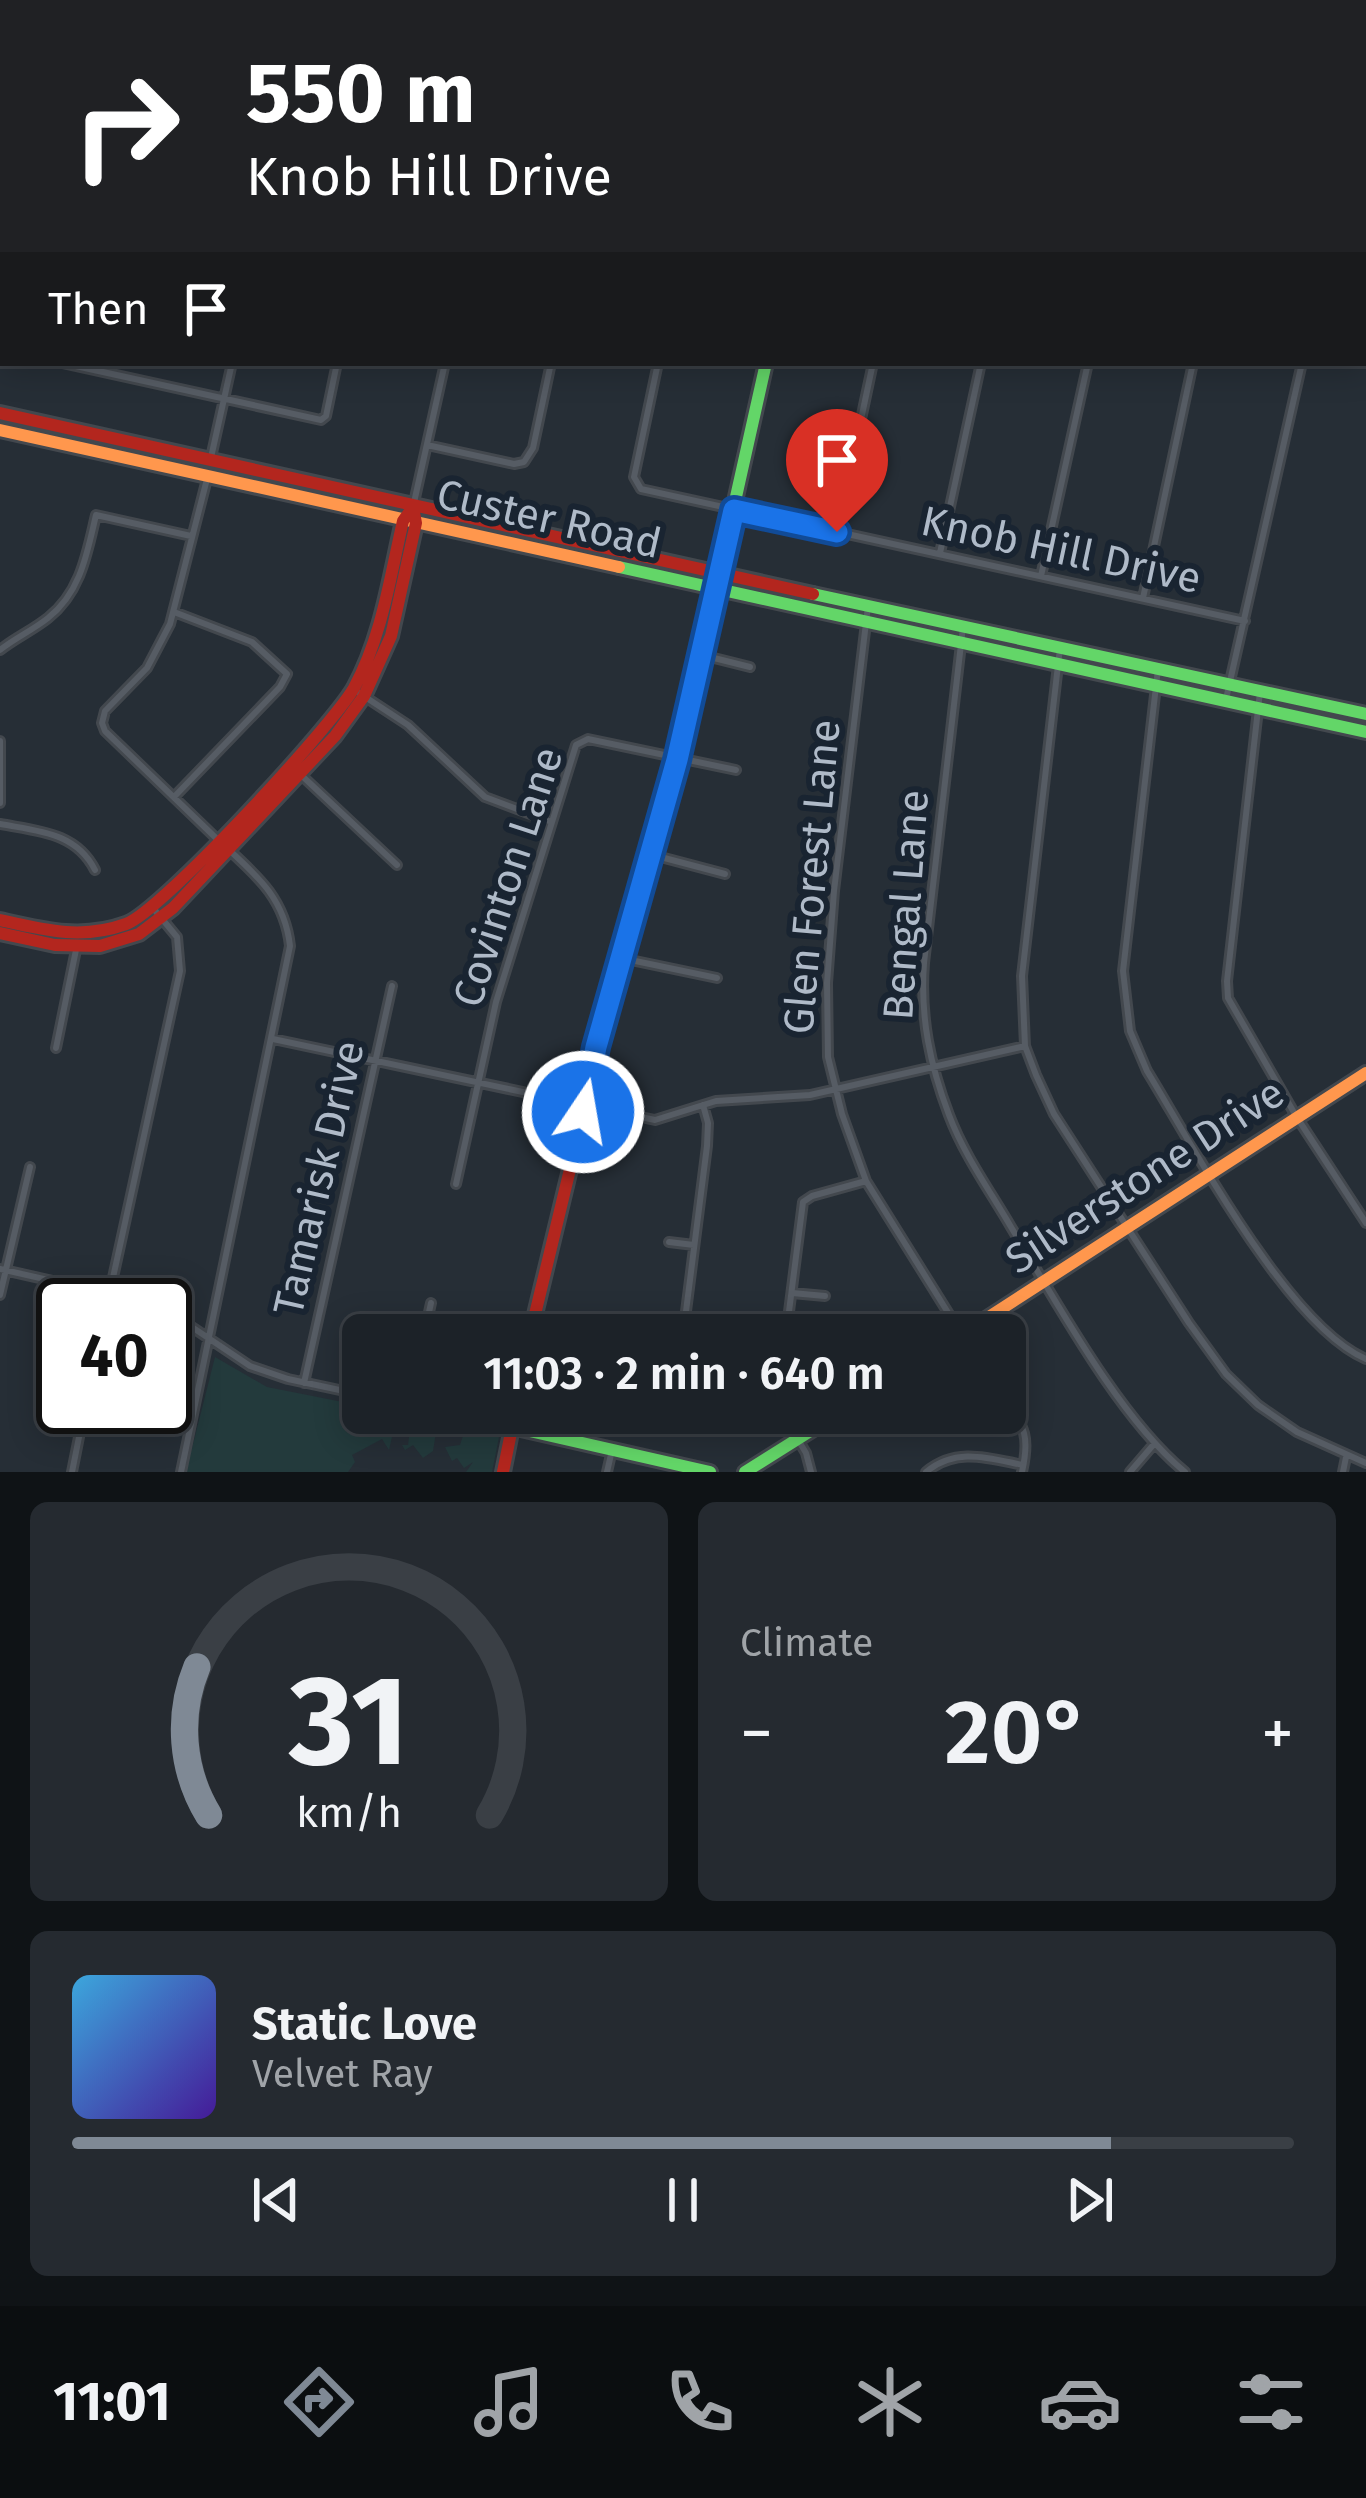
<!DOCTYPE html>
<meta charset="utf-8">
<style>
:root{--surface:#1c2228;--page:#252a30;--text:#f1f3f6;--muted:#a0a4a8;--line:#3a3f45;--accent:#7f8995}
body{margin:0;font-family:"Fira Sans",sans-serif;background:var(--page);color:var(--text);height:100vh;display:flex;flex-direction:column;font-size:45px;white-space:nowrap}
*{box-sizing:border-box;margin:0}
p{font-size:39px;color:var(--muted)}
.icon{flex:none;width:66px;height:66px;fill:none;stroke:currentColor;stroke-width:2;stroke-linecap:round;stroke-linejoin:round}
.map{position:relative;height:1472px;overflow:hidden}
.panel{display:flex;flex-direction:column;gap:30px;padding:30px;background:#0f1316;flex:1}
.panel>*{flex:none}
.banner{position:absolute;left:0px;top:0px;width:1368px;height:366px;box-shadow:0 6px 30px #0003,0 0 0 3px var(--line);background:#202124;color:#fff;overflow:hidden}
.speed{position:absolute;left:36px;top:1278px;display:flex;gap:24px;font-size:60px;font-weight:700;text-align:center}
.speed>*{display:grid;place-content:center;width:156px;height:156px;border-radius:50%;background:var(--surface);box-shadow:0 6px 30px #0003,0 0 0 3px var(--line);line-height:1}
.speed .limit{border:6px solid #111;border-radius:18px;background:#fff;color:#111}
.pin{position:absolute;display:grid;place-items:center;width:102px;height:102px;color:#fff;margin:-123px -51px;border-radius:50% 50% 50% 0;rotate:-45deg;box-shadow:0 0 12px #0007}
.pin .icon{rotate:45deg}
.me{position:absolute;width:132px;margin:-66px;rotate:12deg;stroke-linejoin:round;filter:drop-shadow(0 0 9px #0008)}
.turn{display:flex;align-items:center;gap:42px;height:252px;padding:0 48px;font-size:54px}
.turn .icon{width:156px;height:156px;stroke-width:2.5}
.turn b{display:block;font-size:84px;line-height:102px}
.then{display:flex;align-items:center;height:114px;padding:0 48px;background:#0003;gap:24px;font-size:45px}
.big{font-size:90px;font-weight:600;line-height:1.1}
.panel .card{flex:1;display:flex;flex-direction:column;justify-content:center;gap:18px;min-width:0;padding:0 42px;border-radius:18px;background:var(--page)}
.panel .dial{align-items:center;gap:0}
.dial svg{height:312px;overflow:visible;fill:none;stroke:var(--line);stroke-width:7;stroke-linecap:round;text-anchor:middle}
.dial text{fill:var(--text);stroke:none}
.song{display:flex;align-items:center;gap:36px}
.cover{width:144px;height:144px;border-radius:18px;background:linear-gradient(135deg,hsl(200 70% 55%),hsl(260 70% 35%))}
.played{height:12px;border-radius:6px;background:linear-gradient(90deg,var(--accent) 85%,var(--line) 85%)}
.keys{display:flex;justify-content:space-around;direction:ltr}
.heat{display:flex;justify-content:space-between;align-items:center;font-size:66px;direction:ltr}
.panel .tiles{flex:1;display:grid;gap:30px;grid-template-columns:1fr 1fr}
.card:last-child{grid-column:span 2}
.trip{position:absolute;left:342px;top:1314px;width:684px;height:120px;border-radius:18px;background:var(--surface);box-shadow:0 6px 30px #0003,0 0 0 3px var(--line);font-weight:600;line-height:120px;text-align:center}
.tabs{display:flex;height:192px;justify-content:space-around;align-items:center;background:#0b0e10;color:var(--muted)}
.tabs .icon{width:84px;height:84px}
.tabs .current{color:var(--accent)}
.tabs b{font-size:54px;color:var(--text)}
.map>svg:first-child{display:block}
</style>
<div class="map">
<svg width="1366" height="1472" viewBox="0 0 1366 1472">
<rect width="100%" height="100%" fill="#262e36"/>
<path fill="#233a3c" d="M0,0L75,3H3L0,254Z
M150,0H349L151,3Z
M215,1357L267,1387L363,1406V1413L398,1414L389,1416L386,1434L392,1437L389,1450L382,1439L352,1455L355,1462L348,1472H186Z
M407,1413L438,1420L433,1451L423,1458L413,1445L405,1450L402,1445H408L411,1420L406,1418Z
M466,1427L499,1437L492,1472H466L473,1462L464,1468L457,1458L452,1461L445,1447L460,1445Z"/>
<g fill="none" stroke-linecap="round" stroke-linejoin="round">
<path stroke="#304761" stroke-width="3" d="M218,3L220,0
M0,29H3
M0,229L3,227"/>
<g stroke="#43484e" stroke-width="12">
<path id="street" d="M144,0L145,3
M522,3V0
M629,3L630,0
M737,3L738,0
M951,3L952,0
M1059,3V0
M1167,3V0
M1271,3L1272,0
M1365,73L1366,68
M1365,234H1366
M0,324L3,326
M62,363L321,420L326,416L337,363
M658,363L634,477L641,489L1245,621
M427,445L514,464L524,462L533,448L551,363
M210,462L232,363
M208,475L170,624L147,668L105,711L102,723L105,731L218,840
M413,507L445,363
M837,532L873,363
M940,553L981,363
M1041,576L1088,363
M1143,598L1193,363
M868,606L834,891L827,983L828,1057L842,1114L866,1181L962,1335
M963,627L924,963C920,1017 930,1065 949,1115C964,1155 990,1191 1011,1227C1056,1301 1119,1418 1185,1472
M1060,648L1022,976L1025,1046L1036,1075L1054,1114L1189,1323L1226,1374L1258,1405L1297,1432L1366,1463
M0,650C15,638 33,630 48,618C81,592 87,553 96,515L191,536
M702,655L750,667
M1158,669L1123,971L1130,1031L1147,1071C1193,1146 1288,1326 1366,1359
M353,689L408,725L485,797L549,821
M1260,692L1227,981L1228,998L1296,1116L1366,1223
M1226,699L1302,363
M0,741V803
M299,773L397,865
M174,797L280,687L287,674L252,642L174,612
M0,824C37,831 76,832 95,870
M653,855L725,874
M621,958L717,978
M273,1039L655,1120L716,1101L810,1095L1025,1046
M56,1048L77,945
M456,1184L496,1002L576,745L588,739L736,770
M669,1242L694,1245
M0,1269L158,1305
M792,1293L825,1296
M0,1295L30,1167
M107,1305L180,971L177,937L153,908
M165,1309L250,1366L288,1379L363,1395
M534,1326L571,1335
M424,1335L431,1303
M683,1335L707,1146L708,1123L703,1105
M786,1335L803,1202L812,1196L866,1181
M304,1383L392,986
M1005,1399C1025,1429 1030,1436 1022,1472
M446,1413L512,1427
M782,1413L806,1453L811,1472
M72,1472L85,1407
M181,1472L290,946C285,901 260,878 228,849
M607,1472L612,1450
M926,1472C956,1447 988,1458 1023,1465
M1130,1472L1154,1444
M1343,1472L1346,1457"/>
</g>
<g stroke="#43484e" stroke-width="18">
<path id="fast" d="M844,3L845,0
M0,265L3,260
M619,567L1366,732
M813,594L1366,714
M615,983L677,760L766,363
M512,1427L710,1472
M745,1472L839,1413"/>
</g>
<g stroke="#43484e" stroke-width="18">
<path id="slow" d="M361,3L372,0
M0,430L619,567
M961,1335L1366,1073"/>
</g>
<g stroke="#43484e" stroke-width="18">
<path id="jam" d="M0,413L813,594
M0,920C44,930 82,940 126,924C162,911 332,726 354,688C382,637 390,577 403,521L413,507
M0,933L55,945L100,946L139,934L173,908L335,736L364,696L391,636L416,523L413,507
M530,1335L615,983
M503,1472L515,1413"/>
</g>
<use href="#street" stroke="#565c64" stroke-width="6"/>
<use href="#fast" stroke="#63d668" stroke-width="12"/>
<use href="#slow" stroke="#ff974d" stroke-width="12"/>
<use href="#jam" stroke="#b3261e" stroke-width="12"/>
</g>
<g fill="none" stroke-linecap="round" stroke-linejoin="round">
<g stroke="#114b97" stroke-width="30">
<path id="route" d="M583,1112L596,1047L677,760L734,510L837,532"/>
</g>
<use href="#route" stroke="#1a73e8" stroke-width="21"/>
</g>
<g text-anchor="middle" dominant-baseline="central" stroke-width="12" stroke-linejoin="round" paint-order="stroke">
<g font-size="42" fill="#afbac8" stroke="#192431">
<text transform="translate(549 519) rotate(13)">Custer Road</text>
<text transform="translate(1061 550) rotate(12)">Knob Hill Drive</text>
<text transform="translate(508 877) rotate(-72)">Covinton Lane</text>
<text transform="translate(812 877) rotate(-85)">Glen Forest Lane</text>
<text transform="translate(906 905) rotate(-86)">Bengal Lane</text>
<text transform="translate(1145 1176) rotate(-33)">Silverstone Drive</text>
<text transform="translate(319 1178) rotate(-77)">Tamarisk Drive</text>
</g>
</g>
</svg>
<div class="speed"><div class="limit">40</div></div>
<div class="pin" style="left:837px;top:532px;background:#d93025"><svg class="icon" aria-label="arrive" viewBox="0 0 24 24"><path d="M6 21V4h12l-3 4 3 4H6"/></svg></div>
<svg class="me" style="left:583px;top:1112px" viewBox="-20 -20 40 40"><circle r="17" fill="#1a73e8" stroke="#fff" stroke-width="3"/><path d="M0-11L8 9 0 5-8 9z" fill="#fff"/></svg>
<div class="trip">11:03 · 2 min · 640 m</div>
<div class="banner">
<div class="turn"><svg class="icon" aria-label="right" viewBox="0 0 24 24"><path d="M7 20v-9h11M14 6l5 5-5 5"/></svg><div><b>550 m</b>Knob Hill Drive</div></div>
<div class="then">Then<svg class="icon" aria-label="arrive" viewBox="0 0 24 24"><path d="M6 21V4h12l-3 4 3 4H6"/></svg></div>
</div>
</div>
<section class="panel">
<div class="tiles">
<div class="card dial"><svg viewBox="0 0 100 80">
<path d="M14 69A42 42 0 1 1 86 69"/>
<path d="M14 69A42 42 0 0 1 11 31" stroke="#7f8995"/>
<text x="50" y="56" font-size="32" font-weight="700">31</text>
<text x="50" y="72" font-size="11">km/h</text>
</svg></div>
<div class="card"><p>Climate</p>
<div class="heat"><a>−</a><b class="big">20°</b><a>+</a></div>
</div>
<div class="card">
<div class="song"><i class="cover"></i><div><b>Static Love</b><p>Velvet Ray</p></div></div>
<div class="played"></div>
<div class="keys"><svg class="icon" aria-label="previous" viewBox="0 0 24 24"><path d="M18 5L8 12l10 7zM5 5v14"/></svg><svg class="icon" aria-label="pause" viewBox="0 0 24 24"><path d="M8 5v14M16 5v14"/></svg><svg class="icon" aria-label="next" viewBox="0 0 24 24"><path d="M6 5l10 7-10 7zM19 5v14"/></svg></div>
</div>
</div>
</section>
<nav class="tabs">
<b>11:01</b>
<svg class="icon current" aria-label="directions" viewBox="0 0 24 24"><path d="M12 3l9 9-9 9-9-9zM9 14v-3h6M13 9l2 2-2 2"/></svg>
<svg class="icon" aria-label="music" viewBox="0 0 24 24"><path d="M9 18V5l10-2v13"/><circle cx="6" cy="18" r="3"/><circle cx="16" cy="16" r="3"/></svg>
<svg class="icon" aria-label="phone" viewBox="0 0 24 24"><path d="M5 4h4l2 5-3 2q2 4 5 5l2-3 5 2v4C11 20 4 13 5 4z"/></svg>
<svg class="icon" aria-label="climate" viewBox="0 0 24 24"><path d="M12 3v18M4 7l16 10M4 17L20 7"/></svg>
<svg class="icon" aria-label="car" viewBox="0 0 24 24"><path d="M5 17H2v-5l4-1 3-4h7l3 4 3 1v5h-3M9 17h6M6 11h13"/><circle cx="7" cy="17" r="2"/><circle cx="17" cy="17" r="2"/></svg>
<svg class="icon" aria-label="filters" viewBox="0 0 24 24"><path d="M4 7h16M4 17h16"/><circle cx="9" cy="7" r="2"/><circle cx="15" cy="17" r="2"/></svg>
</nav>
